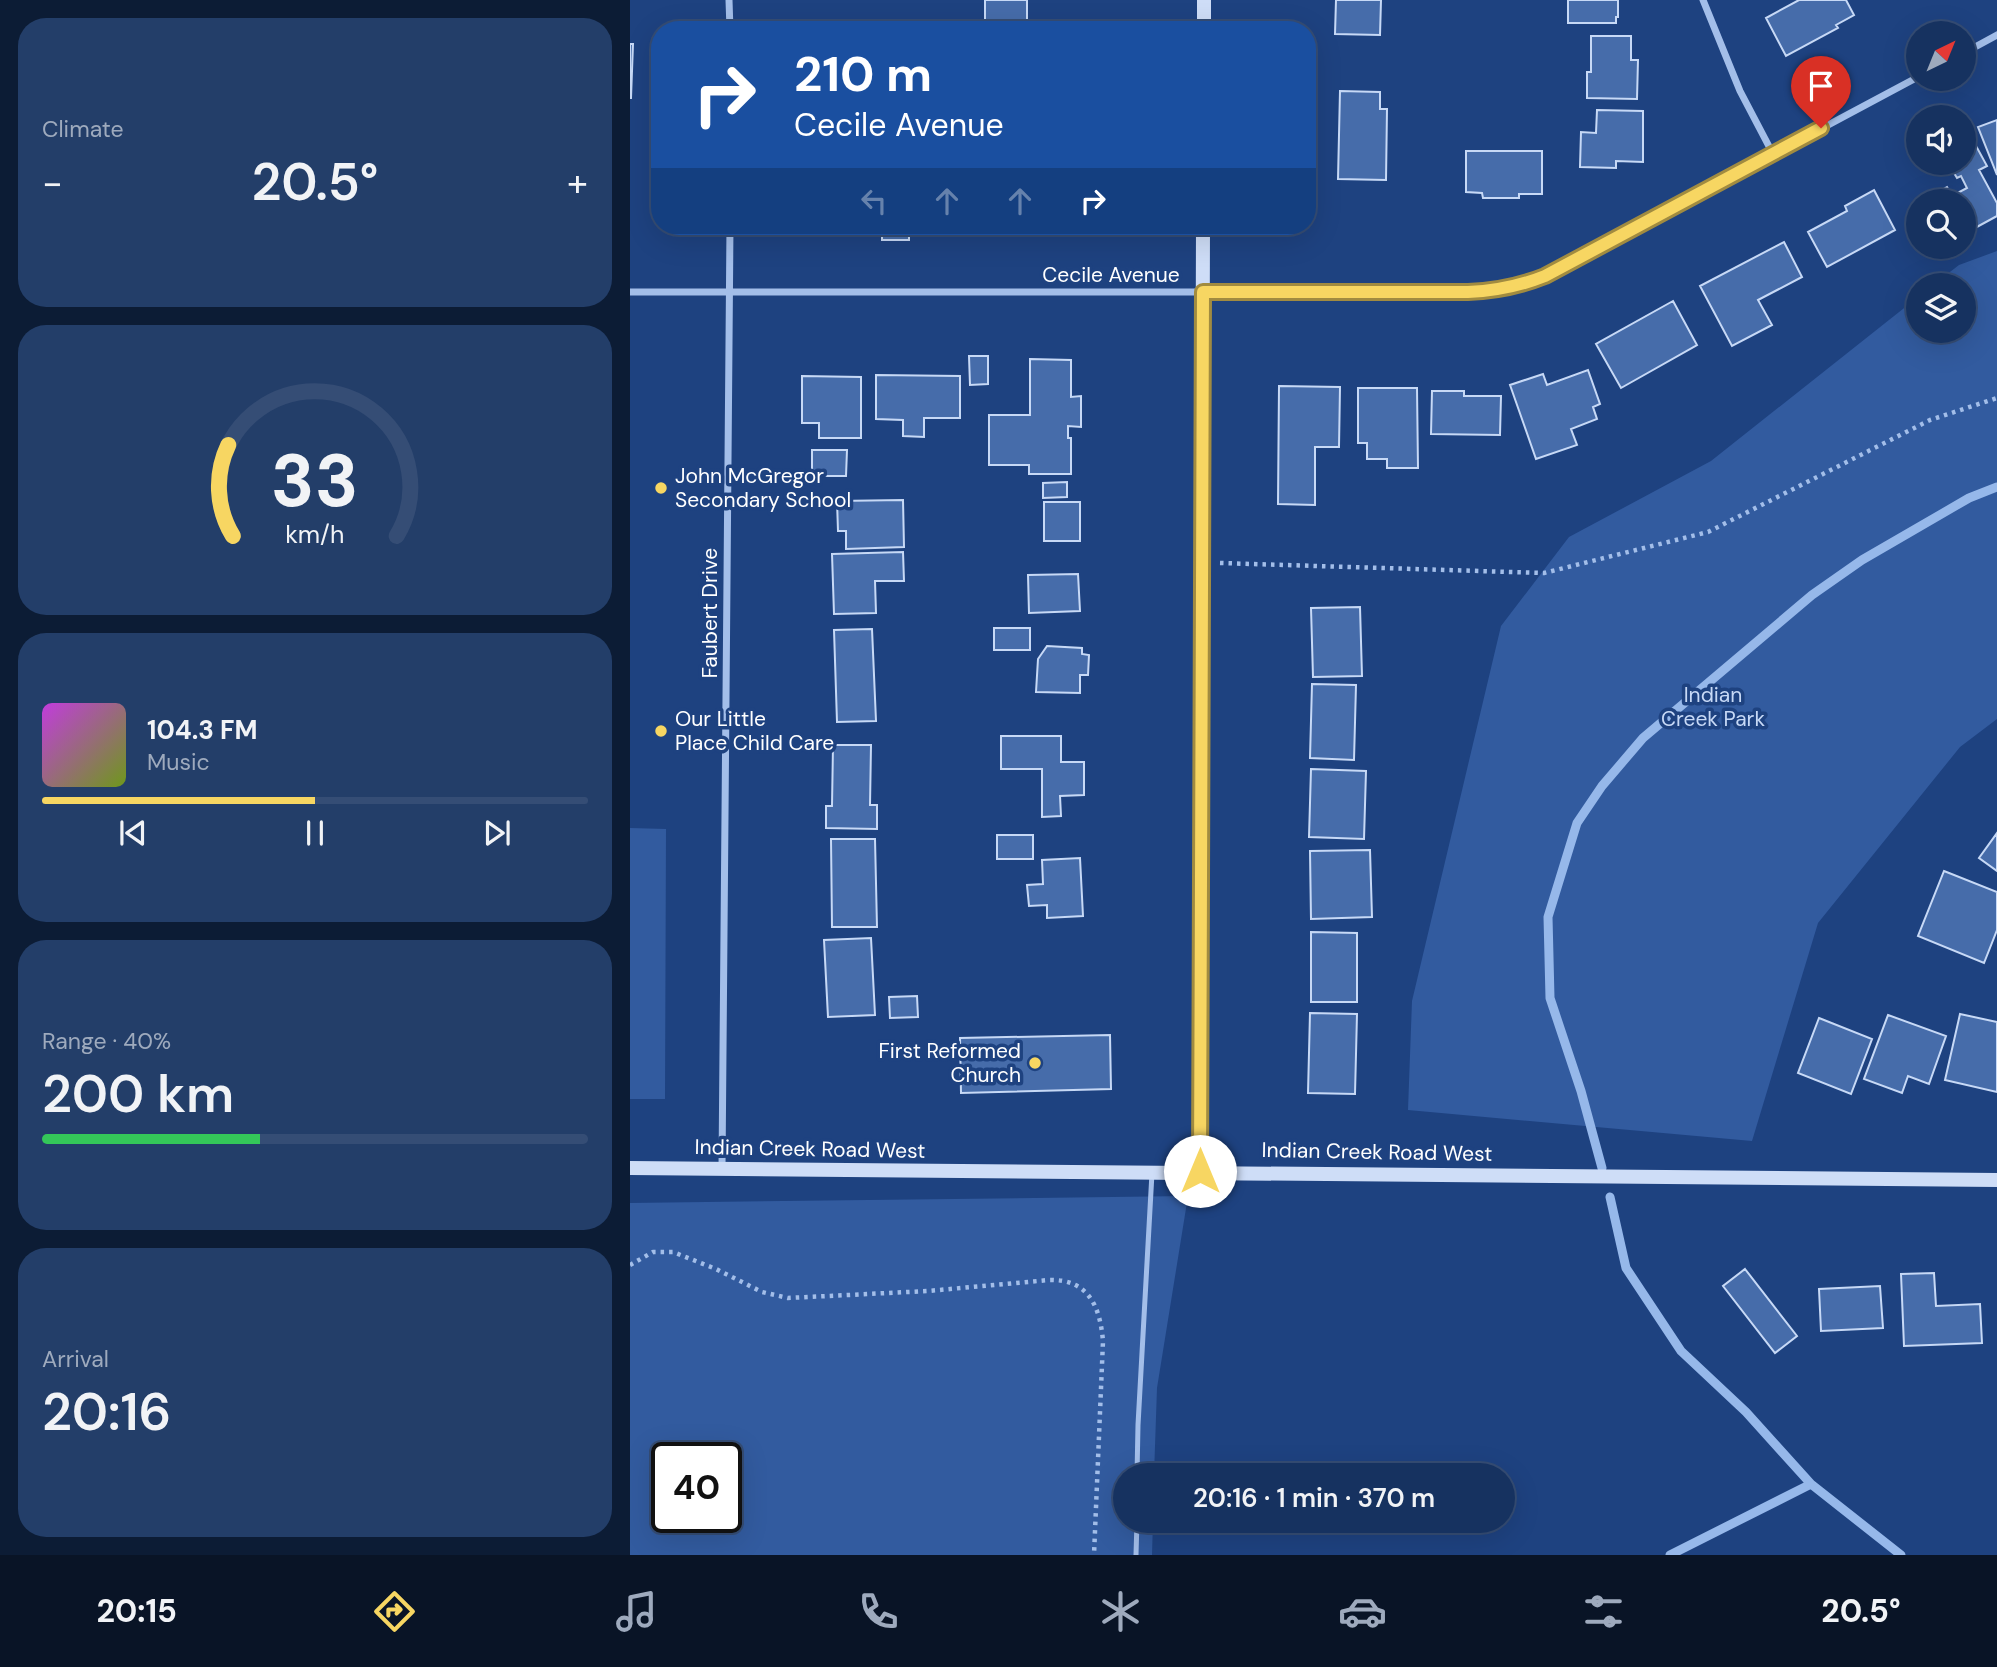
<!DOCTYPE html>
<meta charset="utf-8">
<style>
:root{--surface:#163260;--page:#233e69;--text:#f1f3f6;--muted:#9eaabd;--line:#354d75;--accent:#f7d662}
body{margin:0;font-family:"DM Sans",sans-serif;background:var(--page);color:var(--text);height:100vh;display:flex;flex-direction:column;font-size:26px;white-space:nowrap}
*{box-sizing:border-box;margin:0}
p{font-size:23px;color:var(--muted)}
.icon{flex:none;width:38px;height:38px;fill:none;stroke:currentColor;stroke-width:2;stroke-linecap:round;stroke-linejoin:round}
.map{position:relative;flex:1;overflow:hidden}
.drawer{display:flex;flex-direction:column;gap:18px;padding:18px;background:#0c1c35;width:630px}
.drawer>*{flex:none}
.hud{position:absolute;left:21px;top:21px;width:665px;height:214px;border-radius:28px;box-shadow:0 7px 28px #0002,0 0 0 2px var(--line);background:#1a4fa0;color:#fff;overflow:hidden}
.needle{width:46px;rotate:43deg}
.fabs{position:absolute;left:1276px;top:21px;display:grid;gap:14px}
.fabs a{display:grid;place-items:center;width:70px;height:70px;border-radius:50%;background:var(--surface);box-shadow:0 7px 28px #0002,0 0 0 2px var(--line);font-size:35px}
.speed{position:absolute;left:21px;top:1442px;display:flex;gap:14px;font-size:35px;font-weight:700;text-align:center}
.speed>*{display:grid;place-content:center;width:91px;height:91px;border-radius:50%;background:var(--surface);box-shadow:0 7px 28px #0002,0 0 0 2px var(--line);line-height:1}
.speed .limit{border:4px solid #111;border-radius:10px;background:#fff;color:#111}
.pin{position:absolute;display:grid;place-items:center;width:60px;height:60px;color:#fff;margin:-72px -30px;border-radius:50% 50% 50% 0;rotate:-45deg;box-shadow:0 0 7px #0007}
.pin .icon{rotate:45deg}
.me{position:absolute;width:77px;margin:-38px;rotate:0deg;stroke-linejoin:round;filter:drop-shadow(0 0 5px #0008)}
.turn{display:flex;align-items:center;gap:24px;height:147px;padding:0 28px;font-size:32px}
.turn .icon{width:91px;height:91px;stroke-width:2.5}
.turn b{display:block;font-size:49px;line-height:60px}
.lanes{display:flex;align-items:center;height:66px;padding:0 28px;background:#0003;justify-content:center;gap:35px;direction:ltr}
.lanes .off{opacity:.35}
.big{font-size:52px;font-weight:600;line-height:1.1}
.drawer .tile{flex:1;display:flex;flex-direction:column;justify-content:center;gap:10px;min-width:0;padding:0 24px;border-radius:28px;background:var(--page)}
.drawer .dial{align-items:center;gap:0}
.dial svg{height:182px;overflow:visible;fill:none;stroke:var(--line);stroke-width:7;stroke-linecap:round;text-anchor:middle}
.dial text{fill:var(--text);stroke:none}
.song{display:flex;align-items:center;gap:21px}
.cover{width:84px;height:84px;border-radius:10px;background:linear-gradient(135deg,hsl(290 70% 55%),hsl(80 70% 35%))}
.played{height:7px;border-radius:4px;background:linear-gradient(90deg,var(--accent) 50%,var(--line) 50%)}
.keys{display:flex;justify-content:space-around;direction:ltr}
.heat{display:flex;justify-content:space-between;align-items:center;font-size:38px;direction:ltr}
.charge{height:10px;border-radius:5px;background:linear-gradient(90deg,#34c759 40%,var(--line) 0)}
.trip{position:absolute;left:483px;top:1463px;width:402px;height:70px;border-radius:35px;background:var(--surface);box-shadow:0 7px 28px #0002,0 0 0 2px var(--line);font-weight:600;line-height:70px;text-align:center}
.tab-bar{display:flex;height:112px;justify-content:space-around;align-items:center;background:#091426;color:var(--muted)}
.tab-bar .icon{width:49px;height:49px}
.tab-bar .active{color:var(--accent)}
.tab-bar b{font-size:32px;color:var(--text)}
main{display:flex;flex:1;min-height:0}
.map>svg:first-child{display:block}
</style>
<main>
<section class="drawer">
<div class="tile"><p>Climate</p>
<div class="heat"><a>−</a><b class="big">20.5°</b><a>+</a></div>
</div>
<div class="tile dial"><svg viewBox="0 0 100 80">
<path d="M14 69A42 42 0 1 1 86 69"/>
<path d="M14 69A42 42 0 0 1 12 29" stroke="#f7d662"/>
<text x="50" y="56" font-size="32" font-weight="700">33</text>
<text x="50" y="72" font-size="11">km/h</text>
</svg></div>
<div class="tile">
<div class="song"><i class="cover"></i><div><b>104.3 FM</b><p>Music</p></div></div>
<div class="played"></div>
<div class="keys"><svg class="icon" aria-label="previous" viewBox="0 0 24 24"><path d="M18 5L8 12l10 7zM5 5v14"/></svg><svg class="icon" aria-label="pause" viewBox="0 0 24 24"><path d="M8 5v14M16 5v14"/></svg><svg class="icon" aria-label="next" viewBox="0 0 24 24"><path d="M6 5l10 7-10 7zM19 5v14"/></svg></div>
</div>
<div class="tile"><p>Range · 40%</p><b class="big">200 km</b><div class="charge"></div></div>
<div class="tile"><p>Arrival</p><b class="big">20:16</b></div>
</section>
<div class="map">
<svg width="1367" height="1555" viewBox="0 0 1367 1555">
<rect width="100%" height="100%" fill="#1e4280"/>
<path fill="#325b9f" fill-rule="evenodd" d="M1367,251V719L1330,747L1188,923L1122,1141L778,1110L782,1001L871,626L939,537L1081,461L1288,297V331H1334V285H1303L1329,265Z
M0,828L36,829L35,1099H0Z
M558,1196L527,1388L524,1475H495V1521H523L522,1555H0V1203ZM37,1458H96V1517H37Z"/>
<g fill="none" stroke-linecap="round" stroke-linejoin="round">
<path stroke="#96b8ea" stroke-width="9" d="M972,1168L951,1091L920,998L918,917L947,823L972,786L1013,738L1182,595L1232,560L1339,498L1367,487
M980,1197L996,1268L1051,1351L1116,1412L1181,1484L1271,1555
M1040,1555L1181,1484"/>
</g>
<path fill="#466caa" stroke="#c7d9f6" stroke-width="2" d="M355,0H397V30H355Z
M706,0H751L750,35L705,34Z
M938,0H988V17H986V23H938Z
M1169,0H1216L1224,15L1206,25L1208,28L1156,56L1136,18Z
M961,36H1001V60H1008L1007,99L957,98V72H961Z
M0,44H3L1,98H0Z
M710,91L750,92V109H757L756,180L708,179Z
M967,110L1013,111V162L986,161V168L950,167L951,132L966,133Z
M1367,120V175L1348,127Z
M1339,133L1357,166L1349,170L1367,203V216L1334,234V201H1291L1317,187L1322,196L1337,188L1331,176L1327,178L1318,163H1334V136Z
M836,151H912V194H889V198H853L852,193L836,192Z
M1244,190L1265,230L1197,267L1178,232L1217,211L1215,206Z
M204,226H243V235H203Z
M252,226H279V240H252Z
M359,226H394V233H359Z
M428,226H458L459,233L428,235Z
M1154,242L1172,277L1128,300L1142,325L1102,346L1070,286Z
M1043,301L1067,345L991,388L966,344Z
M339,356H358V384L340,385Z
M400,359L441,360V397L451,396V427L438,426V438H441V474H399V465H359V415H400Z
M958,370L970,404L963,407L967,419L941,429L947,445L906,459L880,385L913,374L917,385Z
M246,375L330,376V418H294V437L273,436V420L246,419Z
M172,376L231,377V438H189V423H172Z
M649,386L710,387L709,447H685V505L648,504Z
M728,388H787L788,468H757V459H737V443H728Z
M802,391H834V396H871L870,435L801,434Z
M182,450H217L216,476H182Z
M437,482V497L413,498V483Z
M273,500L274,547L216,549V531H208L207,501Z
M414,502H450V541H414Z
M273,552L274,581H245L246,613L204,614L202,554Z
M448,574L450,611L399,613L398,575Z
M730,607L732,676L683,677L681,608Z
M364,628H400V650H364Z
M242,629L246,721L207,722L204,630Z
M417,646L452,648V654L459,655L458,675H450V693L406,692L408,659Z
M682,684L726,685L724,760L680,758Z
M371,736H431V762H454V795L430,796L431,816L412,817V769H371Z
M203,745H241L240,805H247V829L196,828V806H202Z
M681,769L736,771L734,839L679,837Z
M1367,833V871L1349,858Z
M367,835H403V859H367Z
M201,839H245L247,927H202Z
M740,850L742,917L681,919L680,851Z
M450,858L453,916L417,918V905L399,906L397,885L413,884L412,860Z
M1314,871L1367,892V930L1354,963L1288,936Z
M681,932L727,933V1002H681Z
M241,938L245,1015L198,1017L194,940Z
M287,996L288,1017L260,1018L259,997Z
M680,1013L727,1014L725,1094L678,1093Z
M1330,1014L1367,1022V1092L1315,1080Z
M1258,1015L1316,1036L1299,1084L1278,1076L1272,1093L1234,1079Z
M1189,1018L1242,1039L1221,1094L1168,1073Z
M480,1035L481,1089L331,1093L330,1038Z
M1115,1269L1167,1336L1145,1353L1093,1286Z
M1304,1273L1306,1306L1350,1304L1352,1343L1274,1346L1271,1274Z
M1250,1286L1253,1328L1191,1331L1189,1289Z"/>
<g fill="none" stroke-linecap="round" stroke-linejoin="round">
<path stroke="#a3bee9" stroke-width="4.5" stroke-dasharray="3.5 5" stroke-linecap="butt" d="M590,563L914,573L1078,532L1300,420L1367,398
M0,1265L23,1252H43L86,1269L132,1292L158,1298L298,1291L419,1280C459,1279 470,1307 473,1341L464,1555"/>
<path stroke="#a3bee9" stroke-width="5" d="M507,1475L508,1425L522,1173
M506,1555L507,1521"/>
<path stroke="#a3bee9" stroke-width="7" d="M99,0L100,30
M1073,0L1110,91L1143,154
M1334,53L1367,35
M0,292H838L862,291L890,286L915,276L1288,77
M92,1168L100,226"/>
<path stroke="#ceddf7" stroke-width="14" d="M574,30V0
M0,1168L1367,1180
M570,1172L573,226"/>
</g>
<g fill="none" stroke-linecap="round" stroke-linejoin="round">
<g stroke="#a18b40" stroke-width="18">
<path id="route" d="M570,1171L573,292H838C866,291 890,286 915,276L1191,128"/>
</g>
<use href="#route" stroke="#f7d662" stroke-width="12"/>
</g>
<g fill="#f7d662" stroke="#1e4280" stroke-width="2.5">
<circle cx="31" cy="488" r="7"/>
<circle cx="31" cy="731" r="7"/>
<circle cx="405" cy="1063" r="7"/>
</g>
<g text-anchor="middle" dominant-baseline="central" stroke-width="7" stroke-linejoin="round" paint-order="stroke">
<g font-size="21" fill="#fff" stroke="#1e4280">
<text x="481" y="275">Cecile Avenue</text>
<text transform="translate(80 613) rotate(-90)">Faubert Drive</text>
<text transform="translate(180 1149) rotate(1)">Indian Creek Road West</text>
<text transform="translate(747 1152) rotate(1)">Indian Creek Road West</text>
</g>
<g font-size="21" fill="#fff" stroke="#1e4280" text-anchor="start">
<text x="45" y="476">John McGregor<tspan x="45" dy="24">Secondary School</tspan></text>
<text x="45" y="719">Our Little<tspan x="45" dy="24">Place Child Care</tspan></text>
<text x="391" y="1051" text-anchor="end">First Reformed<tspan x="391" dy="24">Church</tspan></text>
</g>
<g font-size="21" fill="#c7d9f6" stroke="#1e4280">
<text x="1083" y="695">Indian<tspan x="1083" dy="24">Creek Park</tspan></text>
</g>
</g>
</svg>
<div class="fabs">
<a><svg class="needle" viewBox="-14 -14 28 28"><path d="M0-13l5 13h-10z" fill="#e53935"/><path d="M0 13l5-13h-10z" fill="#9eaabd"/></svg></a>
<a><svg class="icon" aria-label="sound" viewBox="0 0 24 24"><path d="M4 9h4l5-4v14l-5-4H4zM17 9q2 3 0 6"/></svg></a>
<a><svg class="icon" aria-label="search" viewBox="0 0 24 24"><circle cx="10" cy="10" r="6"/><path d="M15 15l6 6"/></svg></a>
<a><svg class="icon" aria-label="layers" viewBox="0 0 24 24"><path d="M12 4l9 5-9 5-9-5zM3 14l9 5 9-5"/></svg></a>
</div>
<div class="speed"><div class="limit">40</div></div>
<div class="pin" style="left:1191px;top:128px;background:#d93025"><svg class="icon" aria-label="arrive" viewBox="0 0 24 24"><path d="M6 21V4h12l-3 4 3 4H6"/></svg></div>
<svg class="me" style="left:570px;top:1171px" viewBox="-20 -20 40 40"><circle r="19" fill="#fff"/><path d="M0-13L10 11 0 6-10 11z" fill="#f7d662"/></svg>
<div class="trip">20:16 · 1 min · 370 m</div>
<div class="hud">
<div class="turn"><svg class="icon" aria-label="right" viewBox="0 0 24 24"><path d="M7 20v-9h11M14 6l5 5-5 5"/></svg><div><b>210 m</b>Cecile Avenue</div></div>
<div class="lanes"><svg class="icon off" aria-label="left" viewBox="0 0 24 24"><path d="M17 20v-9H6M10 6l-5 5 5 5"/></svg><svg class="icon off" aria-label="ahead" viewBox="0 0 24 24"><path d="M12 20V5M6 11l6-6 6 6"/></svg><svg class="icon off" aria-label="ahead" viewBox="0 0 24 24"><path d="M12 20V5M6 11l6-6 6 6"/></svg><svg class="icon" aria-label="right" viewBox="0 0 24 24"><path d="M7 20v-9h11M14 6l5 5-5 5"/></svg></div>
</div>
</div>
</main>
<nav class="tab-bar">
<b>20:15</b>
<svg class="icon active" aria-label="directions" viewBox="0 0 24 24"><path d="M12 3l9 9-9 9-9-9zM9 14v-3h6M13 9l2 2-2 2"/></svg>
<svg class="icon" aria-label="music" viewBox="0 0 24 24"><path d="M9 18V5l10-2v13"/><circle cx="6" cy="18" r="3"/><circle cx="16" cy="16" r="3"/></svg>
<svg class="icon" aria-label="phone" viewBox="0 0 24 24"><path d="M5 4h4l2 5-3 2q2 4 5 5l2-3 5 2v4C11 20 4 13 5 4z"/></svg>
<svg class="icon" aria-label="climate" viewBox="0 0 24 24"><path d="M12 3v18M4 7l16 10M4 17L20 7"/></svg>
<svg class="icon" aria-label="car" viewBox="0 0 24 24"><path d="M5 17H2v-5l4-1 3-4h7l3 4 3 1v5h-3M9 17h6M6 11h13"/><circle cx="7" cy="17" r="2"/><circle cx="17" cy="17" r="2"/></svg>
<svg class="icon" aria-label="filters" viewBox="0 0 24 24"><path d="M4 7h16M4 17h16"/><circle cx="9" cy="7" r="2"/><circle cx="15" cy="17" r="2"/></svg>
<b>20.5°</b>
</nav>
